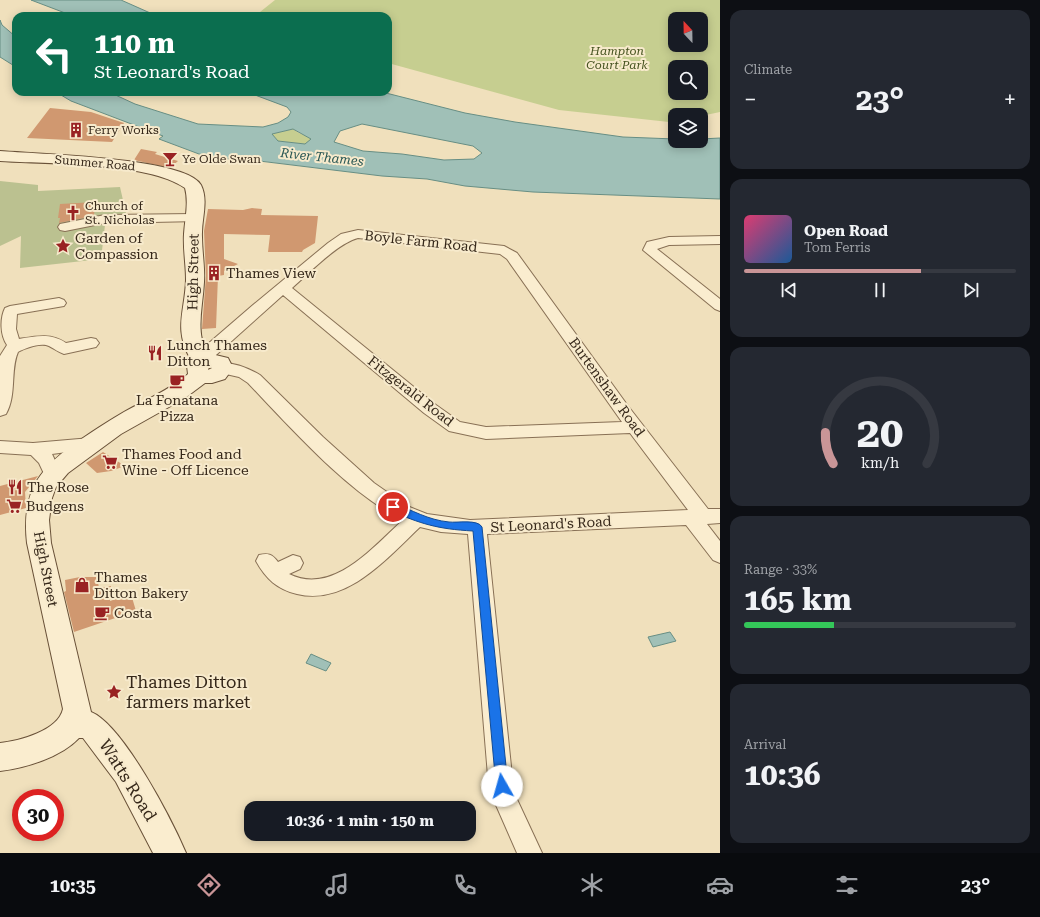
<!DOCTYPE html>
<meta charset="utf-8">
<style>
:root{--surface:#171b24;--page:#242831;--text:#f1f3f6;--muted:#9ea1a6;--line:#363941;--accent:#c99597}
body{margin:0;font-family:"Roboto Serif",serif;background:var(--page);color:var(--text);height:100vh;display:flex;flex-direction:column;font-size:15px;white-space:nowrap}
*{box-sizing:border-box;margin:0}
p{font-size:13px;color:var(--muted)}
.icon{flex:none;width:22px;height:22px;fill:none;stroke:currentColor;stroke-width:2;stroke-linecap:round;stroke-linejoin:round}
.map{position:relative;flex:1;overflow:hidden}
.panel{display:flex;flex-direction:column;gap:10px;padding:10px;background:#0d0f14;width:320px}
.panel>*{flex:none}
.guide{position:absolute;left:12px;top:12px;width:380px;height:84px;border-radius:12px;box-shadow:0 2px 10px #0003;background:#0b6e4f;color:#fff;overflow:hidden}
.needle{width:26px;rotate:338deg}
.fabs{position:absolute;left:668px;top:12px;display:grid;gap:8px}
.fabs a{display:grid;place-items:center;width:40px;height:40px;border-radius:8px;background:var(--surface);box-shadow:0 2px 10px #0003;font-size:20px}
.speed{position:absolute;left:12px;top:789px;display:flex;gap:8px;font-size:20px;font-weight:700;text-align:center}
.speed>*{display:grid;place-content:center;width:52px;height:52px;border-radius:50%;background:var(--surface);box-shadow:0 2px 10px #0003;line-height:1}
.speed .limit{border:6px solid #d22;background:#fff;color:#111}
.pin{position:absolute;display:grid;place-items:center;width:34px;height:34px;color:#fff;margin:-17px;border:2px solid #fff;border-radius:50%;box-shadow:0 1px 4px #0007}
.me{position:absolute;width:44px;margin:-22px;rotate:353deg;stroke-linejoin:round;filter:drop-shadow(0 0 3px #0008)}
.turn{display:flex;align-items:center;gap:14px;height:84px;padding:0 16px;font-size:18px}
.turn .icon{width:52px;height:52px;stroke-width:2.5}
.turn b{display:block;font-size:28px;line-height:34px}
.big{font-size:30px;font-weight:700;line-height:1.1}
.panel .tile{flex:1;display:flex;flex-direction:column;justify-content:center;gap:6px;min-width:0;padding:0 14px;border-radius:12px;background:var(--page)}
.panel .dial{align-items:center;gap:0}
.dial svg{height:104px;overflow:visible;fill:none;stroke:var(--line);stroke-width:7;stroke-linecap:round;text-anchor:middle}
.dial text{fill:var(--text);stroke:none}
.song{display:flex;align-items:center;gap:12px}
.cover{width:48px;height:48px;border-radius:6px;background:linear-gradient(135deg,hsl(340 70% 55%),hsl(210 70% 35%))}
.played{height:4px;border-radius:2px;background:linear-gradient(90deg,var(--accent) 65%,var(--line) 65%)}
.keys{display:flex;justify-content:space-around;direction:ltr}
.heat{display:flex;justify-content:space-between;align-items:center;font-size:22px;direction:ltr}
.charge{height:6px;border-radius:3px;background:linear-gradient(90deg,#34c759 33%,var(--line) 0)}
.trip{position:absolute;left:244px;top:801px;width:232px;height:40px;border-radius:12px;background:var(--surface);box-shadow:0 2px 10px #0003;font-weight:700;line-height:40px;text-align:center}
.dock{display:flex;height:64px;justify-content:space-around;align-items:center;background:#090b0e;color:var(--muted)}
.dock .icon{width:28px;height:28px}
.dock .selected{color:var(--accent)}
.dock b{font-size:18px;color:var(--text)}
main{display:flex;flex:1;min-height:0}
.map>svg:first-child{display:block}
</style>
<main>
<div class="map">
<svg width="720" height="853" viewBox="0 0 720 853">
<rect width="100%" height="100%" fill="#f0e0bc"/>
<path fill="#c6ce90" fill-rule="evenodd" d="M275,0H720V112L701,116L675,115V121L669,122L559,110L388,63V16H255ZM675,19H701V45H675ZM675,67H701V93H675Z
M293,129L299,133L312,139L305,144L278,141L272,134Z"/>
<path fill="#bbc190" d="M0,181L38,185V191L120,187L128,222L105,225L101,259L20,268L21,236L0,246Z"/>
<path fill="#a0c0b7" stroke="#678e84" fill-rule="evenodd" d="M31,0H121L157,16H73Z
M0,20L2,25L16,37V67L0,57Z
M56,92H109L135,104L198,124L263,127L278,123L288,117L291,112L287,107L247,92H382L465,113L515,122L623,137L675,139V141H701V139L720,138V199L533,192L465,186L427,179L382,176L251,160L225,159L199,154L159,139L163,136L71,101ZM362,124L473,146L482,153L474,159L444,160L402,154L363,151L334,142L340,131ZM293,129L311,139L305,144L278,141L272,134Z
M670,632L676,641L653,647L648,637Z
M311,654L331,663L326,671L306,663Z"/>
<path fill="#d09870" d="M50,108L91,112L124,123L112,142L27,138Z
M141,149L157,152L155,154L178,161L170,168L134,160Z
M95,202L94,216L59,223L60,218H58L60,204Z
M252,208L262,209L261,215L318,216L315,243L303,250L302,252H268L270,235L224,234V259L238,264L224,271V275L218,276L216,328L202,329L206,276L204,231L208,209L243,210Z
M103,452L125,466L111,471L97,473L86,463Z
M38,476L25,492L26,508L0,515V486Z
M80,577H97L99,588L111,586L110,601L131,594L136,611L74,632L64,592L66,591L65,580Z"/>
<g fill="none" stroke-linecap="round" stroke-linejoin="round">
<g stroke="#887055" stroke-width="2">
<path id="street" d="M194,214L199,215L201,218L199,221L105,223L65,231L60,230L58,227L60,224L105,215Z
M358,230L504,246L517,253L628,406L708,509H720V523L707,524L720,541V563L713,560L686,525L487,534L512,776L515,795L542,853H517L492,796L488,776L468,534L441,532L420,527C387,558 347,606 297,594C277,589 266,579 256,561L259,555C268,553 272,554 278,562L293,555L300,557L303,563L300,569L289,574C333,596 373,547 403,520C349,494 290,427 248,383L239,377L217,372L215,368L217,364C231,361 248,368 260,375L323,437L374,483L407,506L427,514L470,520L688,510L630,433L486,439L449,431L424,413L283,295L216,355L214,364L208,365L202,364C199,359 199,354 202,349L253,305L328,243L341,234ZM358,238L500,254L507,259L622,422L486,427L460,422L436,405L292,288C308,274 338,243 358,238Z
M720,236V244L669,245L657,249L720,299V311L715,309L643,250L647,242L669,237Z
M59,298L64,300L66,303L64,306L17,314L16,329L19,339C37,336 51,333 66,343L91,338L96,339L99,343L96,347L64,354C58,352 55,349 49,346C41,342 25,348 18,352C10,370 17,395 6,414L0,416V356L7,345C0,335 0,318 5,308L10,306Z
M91,438L97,440L100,444L97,448L52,454L61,473L58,478L52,480L46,478L39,463L31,455L0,453V441L33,443Z"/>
</g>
<g stroke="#695138" stroke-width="2">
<path id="secondary" d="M0,151C33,154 186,157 201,185C209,201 201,220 202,237C202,252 205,267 204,282C203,306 195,332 207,353L228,358L233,368L225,379L212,383H205L185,398L121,434L68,473L56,487L52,498L49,520L51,543L91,712C123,725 172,820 186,853H153L116,782L83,738H79C61,757 26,768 0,771V743C19,741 58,731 63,709L27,543C21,489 41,466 83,438C101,426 119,414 139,404C156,395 173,387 188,374L187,366L191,360C173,329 185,312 186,280C186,264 183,249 184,234C185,218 189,203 185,188C149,162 46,164 0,161ZM209,367L212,368L208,370Z"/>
</g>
<use href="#street" fill="#faedcf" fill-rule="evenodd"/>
<use href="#secondary" fill="#faedcf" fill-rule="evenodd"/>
</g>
<path fill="#1a73e8" stroke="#114b97" d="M393,503C412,510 428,520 449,522C457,523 478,519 482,527L508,786L506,791L502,792L497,791L496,786L473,531C437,529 421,524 389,510L388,507Z"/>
<defs>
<g id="building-bare" transform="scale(1.2)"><path d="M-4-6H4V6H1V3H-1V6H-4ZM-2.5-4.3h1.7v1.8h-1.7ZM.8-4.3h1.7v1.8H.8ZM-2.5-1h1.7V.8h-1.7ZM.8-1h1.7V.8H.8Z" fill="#992223" stroke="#f7eacc" stroke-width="2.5" paint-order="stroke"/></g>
<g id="bar-bare" transform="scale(1.2)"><path d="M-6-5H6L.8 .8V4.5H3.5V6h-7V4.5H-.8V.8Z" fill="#992223" stroke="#f7eacc" stroke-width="2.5" paint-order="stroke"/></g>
<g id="church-bare" transform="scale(1.2)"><path d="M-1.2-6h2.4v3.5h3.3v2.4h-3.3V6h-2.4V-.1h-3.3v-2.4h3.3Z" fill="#992223" stroke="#f7eacc" stroke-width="2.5" paint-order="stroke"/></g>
<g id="sight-bare" transform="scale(1.2)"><path d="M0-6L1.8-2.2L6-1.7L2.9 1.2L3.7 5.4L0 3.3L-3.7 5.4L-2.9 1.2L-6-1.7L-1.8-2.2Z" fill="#992223" stroke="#f7eacc" stroke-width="2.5" paint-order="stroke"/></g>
<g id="restaurant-bare" transform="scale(1.2)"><path d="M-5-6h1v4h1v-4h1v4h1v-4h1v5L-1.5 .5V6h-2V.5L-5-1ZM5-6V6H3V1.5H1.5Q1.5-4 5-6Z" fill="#992223" stroke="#f7eacc" stroke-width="2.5" paint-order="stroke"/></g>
<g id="cafe-bare" transform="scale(1.2)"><path d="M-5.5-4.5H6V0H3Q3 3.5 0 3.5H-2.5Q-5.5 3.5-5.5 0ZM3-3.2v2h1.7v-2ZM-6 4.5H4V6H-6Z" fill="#992223" stroke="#f7eacc" stroke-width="2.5" paint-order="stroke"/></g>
<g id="supermarket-bare" transform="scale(1.2)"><path d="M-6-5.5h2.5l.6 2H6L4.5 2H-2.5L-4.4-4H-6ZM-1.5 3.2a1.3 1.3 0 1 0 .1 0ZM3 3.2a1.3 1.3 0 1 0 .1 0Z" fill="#992223" stroke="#f7eacc" stroke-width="2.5" paint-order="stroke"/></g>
<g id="shop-bare" transform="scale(1.2)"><path d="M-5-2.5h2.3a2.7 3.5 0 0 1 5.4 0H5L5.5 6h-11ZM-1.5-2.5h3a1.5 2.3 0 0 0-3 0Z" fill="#992223" stroke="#f7eacc" stroke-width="2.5" paint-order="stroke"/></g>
</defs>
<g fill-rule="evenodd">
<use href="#building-bare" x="76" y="130"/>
<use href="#bar-bare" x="170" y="159"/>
<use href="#church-bare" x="73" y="213"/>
<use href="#sight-bare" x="63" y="246"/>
<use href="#building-bare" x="214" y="273"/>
<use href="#restaurant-bare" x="155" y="353"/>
<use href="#cafe-bare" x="177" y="381"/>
<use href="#supermarket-bare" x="110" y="462"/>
<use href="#restaurant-bare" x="15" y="487"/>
<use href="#supermarket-bare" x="14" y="506"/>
<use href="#shop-bare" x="82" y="585"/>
<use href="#cafe-bare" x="102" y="613"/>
<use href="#sight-bare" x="114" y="692"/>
</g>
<g text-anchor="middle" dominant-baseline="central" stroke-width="4" stroke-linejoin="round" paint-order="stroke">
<g font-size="12" font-style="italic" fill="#465320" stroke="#f7eacc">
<text x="617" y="51">Hampton<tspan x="617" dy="14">Court Park</tspan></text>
</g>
<g font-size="12" fill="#36281a" stroke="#f7eacc" text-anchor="start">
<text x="88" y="130">Ferry Works</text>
<text x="182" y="159">Ye Olde Swan</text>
<text x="85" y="206">Church of<tspan x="85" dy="14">St. Nicholas</tspan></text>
</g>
<g font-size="12" fill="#36281a" stroke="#f7eacc">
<text transform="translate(95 163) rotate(5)">Summer Road</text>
</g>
<g font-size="13" font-style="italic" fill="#295754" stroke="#f7eacc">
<text transform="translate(322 157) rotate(6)">River Thames</text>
</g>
<g font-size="14" fill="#36281a" stroke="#f7eacc" text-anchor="start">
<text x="75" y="238">Garden of<tspan x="75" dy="16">Compassion</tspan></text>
<text x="226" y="273">Thames View</text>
<text x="167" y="345">Lunch Thames<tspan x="167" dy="16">Ditton</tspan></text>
<text x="177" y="400" text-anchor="middle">La Fonatana<tspan x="177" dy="16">Pizza</tspan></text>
<text x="122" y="454">Thames Food and<tspan x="122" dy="16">Wine - Off Licence</tspan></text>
<text x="27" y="487">The Rose</text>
<text x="26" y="506">Budgens</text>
<text x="94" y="577">Thames<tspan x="94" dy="16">Ditton Bakery</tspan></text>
<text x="114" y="613">Costa</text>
</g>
<g font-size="14" fill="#36281a" stroke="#f7eacc">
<text transform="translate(421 241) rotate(6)">Boyle Farm Road</text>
<text transform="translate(193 272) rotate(-89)">High Street</text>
<text transform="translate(607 387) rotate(54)">Burtenshaw Road</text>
<text transform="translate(411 391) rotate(38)">Fitzgerald Road</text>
<text transform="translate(551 524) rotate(-3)">St Leonard's Road</text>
<text transform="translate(46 569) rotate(79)">High Street</text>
</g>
<g font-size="17" fill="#36281a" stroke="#f7eacc" text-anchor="start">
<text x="126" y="682">Thames Ditton<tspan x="126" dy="20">farmers market</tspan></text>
</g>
<g font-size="17" fill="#36281a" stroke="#f7eacc">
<text transform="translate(128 780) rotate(58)">Watts Road</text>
</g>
</g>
</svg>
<div class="fabs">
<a><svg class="needle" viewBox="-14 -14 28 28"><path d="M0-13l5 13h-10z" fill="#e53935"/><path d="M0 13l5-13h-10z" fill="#9ea1a6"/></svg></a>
<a><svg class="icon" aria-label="search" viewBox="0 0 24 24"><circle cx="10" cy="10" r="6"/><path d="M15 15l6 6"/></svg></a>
<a><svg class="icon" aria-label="layers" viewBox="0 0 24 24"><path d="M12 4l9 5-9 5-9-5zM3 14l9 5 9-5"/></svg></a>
</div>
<div class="speed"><div class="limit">30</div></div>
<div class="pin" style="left:393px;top:507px;background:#d93025"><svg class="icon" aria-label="arrive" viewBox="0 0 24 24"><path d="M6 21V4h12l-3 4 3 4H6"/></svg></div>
<svg class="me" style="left:502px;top:786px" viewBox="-20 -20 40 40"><circle r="19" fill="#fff"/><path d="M0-13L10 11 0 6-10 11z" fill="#1a73e8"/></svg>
<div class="trip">10:36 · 1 min · 150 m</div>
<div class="guide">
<div class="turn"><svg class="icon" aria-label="left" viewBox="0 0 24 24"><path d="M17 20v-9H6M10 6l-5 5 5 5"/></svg><div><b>110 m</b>St Leonard's Road</div></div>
</div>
</div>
<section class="panel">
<div class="tile"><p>Climate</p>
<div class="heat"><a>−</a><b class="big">23°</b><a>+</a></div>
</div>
<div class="tile">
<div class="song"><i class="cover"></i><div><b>Open Road</b><p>Tom Ferris</p></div></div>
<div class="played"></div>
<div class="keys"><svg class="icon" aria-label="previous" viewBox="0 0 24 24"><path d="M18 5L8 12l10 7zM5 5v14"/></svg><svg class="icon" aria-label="pause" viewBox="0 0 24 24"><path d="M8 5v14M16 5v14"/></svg><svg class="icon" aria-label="next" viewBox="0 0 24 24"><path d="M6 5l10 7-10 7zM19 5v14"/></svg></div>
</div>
<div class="tile dial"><svg viewBox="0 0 100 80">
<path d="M14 69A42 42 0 1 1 86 69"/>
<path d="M14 69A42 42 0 0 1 8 45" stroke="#c99597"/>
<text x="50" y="56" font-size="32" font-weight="700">20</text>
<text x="50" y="72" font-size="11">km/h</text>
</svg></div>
<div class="tile"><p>Range · 33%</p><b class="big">165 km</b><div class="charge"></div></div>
<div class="tile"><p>Arrival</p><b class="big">10:36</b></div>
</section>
</main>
<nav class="dock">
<b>10:35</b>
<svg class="icon selected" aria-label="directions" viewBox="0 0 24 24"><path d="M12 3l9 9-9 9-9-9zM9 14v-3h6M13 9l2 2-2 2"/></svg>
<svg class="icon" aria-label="music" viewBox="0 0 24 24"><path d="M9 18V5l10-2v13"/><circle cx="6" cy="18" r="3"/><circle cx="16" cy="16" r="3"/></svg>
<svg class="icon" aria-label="phone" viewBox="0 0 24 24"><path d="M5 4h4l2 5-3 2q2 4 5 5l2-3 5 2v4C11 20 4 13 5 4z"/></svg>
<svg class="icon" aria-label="climate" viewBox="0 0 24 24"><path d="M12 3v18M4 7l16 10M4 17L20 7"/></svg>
<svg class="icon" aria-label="car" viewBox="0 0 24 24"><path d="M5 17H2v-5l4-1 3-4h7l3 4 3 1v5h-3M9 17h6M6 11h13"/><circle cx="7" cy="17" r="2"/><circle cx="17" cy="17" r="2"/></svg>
<svg class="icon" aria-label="filters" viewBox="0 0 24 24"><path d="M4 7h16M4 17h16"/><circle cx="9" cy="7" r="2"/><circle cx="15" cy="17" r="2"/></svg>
<b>23°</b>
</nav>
